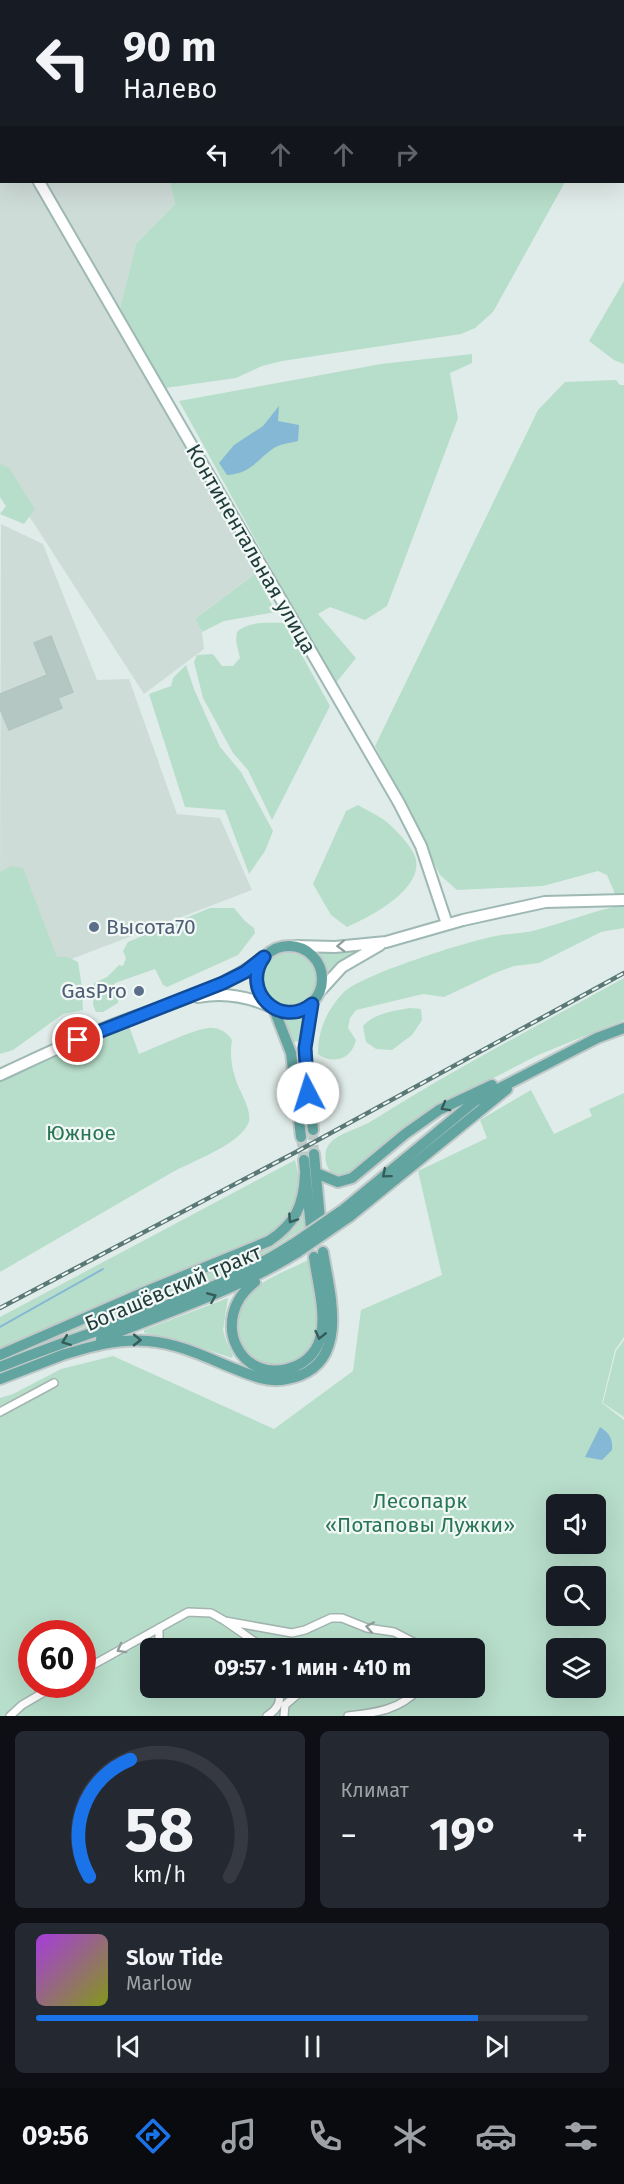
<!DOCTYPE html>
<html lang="ru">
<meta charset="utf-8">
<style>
:root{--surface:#171b24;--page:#242831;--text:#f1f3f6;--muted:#9ea1a6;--line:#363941;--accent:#1a73e8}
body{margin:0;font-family:"Fira Sans",sans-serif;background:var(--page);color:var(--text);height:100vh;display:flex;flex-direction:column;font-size:22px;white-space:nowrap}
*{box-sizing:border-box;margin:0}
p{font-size:20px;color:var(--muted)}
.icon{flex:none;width:33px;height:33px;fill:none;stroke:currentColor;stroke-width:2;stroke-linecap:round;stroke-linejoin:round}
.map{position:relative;height:1716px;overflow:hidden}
.sheet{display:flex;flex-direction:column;gap:15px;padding:15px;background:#0d0f14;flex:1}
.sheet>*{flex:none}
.top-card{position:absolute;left:0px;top:0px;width:624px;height:183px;box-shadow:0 6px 24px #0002;background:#171b24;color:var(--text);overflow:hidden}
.fabs{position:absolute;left:546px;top:1494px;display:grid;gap:12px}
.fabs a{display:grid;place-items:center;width:60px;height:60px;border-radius:9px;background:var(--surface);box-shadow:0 6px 24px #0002;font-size:30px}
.speed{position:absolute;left:18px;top:1620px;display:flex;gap:12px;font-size:30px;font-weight:700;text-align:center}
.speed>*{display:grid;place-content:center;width:78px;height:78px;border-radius:50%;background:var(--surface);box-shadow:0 6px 24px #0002;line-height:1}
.speed .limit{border:9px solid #d22;background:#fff;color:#111}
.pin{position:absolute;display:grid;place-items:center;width:51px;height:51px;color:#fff;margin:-26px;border:3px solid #fff;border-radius:50%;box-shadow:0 2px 6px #0007}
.me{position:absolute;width:66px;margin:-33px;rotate:355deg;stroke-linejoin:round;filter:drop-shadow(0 0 4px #0008)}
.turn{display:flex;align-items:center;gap:21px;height:126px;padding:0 24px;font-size:27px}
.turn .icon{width:78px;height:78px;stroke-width:2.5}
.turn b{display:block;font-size:42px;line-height:51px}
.lanes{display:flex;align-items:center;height:57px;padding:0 24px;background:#0003;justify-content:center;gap:30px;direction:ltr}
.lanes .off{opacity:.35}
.big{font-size:45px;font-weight:700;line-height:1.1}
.sheet .widget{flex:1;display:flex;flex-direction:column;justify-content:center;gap:9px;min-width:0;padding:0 21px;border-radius:9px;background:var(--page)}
.sheet .dial{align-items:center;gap:0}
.dial svg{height:156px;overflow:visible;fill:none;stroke:var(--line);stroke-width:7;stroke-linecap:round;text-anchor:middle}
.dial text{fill:var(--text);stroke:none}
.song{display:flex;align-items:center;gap:18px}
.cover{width:72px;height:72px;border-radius:9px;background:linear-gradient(135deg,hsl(280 70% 55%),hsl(70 70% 35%))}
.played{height:6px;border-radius:3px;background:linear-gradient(90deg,var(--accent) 80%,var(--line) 80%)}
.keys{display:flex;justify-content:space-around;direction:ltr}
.heat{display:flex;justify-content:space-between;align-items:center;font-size:33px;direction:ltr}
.sheet .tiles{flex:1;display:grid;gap:15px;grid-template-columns:1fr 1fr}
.widget:last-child{grid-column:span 2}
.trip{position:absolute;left:140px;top:1638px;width:345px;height:60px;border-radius:9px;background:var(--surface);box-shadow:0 6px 24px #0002;font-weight:700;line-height:60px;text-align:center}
.tab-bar{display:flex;height:96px;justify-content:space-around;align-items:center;background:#090b0e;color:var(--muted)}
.tab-bar .icon{width:42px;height:42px}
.tab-bar .active{color:var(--accent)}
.tab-bar b{font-size:27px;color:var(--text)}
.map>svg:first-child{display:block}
</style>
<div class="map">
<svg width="624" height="1716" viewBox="0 0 624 1716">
<rect width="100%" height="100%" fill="#e0ece9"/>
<path fill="#cedcd8" d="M0,125L2,182H34L259,571L195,619L202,632L204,649L144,694L0,471Z
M46,182H170L175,204L136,244L120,309Z
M1,524L43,544L97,680L129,679L177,814L220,818L252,890L56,965L0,890Z"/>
<path fill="#b7deca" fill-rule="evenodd" d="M86,0H491L496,1L85,2Z
M170,182H565L493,312L475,328L461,334L282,361L262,366L236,378L165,388L120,309L136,244L175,204Z
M624,281V364L614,360L589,341Z
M472,354V363L450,373L458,418L387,606L365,620L330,607L318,614L356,658L335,684L179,401L381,364Z
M616,380L620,385H624V894H615L607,875L598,871L543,886L457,890L440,875L375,746L538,410L565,382Z
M0,464L9,468L35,509L24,524L0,514L6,506L0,497Z
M255,574L276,612L224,621L202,632L195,619Z
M284,623L330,706L272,820L248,770L233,753L203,698L194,662L197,655L213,654L222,666H233L240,658L236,641L237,632C249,621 268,623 284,623Z
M186,665L194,689L220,747L241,772L273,831L265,851L249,874L225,810L185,807L149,694L171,686L173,678Z
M358,805C368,811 382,817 390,825C398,832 410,845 414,854C429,887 370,917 347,927L331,915L313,884L346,811Z
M12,866L23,868L57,957H68L78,962L82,987L83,1010L63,1014L13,1050L0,1054V872Z
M624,905V928L601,932L539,963L514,966L495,973L444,997L423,994L356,1010L350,1018L348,1028L356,1040C352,1059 333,1065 318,1054C318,1031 326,1011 343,993C360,975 468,941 496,936C509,933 523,934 536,930C565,923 594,910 624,905Z
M210,908H234L245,921L254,928L255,933L238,955L167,987L163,985L155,969L115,983L113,987L118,996V1003L103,1012H96L93,1005L94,983L107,977L119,965L123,966L126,958L123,951L128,942Z
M375,945L328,977L325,964L317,953L344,951Z
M262 980a27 27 0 1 1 54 0a27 27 0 1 1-54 0Z
M624,978V1020L538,1055L422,1115L347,1176C329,1184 319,1155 330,1143C339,1133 358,1129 370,1122C452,1070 539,1025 624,978Z
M410,1008L421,1009L422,1020L412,1035L392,1050L376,1049L366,1042L363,1026C374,1013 394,1011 410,1008Z
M306,1014L302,1041L293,1042L283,1018Z
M129,1026L139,1054C154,1048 195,1029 208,1028C218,1027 227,1032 232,1040C230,1053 231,1064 235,1077C238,1090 254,1111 248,1124C237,1146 192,1161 171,1173C114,1206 57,1239 0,1272V1080Z
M531,1090L554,1134L592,1116L589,1109L624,1093V1337L615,1350L602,1403L624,1420V1716H0V1398L13,1394L61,1369L113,1356L274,1429L353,1371L361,1310L442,1275L418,1171L487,1138L480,1120ZM556,1504H596V1544H556ZM556,1576H596V1616H556ZM32,1634H82V1684H32ZM150,1648H474V1688H150ZM556,1648H596V1688H556Z
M295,1160L300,1181L297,1202L287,1219L267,1236L51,1327L0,1351V1317Z
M304,1214V1228L254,1260L179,1294L29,1347L257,1252L293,1230Z
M308,1260C313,1282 322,1311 317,1333C307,1379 235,1377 237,1322C238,1314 237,1307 242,1300C257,1281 287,1271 308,1260Z
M228,1298L223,1330L226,1341L233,1355L232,1358L175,1339L144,1333V1330Z
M624,1340V1417L603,1403L616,1351Z"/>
<path fill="#85b8d4" d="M279,406L278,421L299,425L298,441C290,443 280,444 274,448C255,461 252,473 227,475L219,463L234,445L263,426Z
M600,1427C609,1433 613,1438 612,1450L602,1460L585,1457Z"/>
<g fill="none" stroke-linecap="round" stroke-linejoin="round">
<path stroke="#85b8d4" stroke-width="2" d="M0,1327L103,1269"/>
</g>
<path fill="#b5c7c2" stroke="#b2c6c1" stroke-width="1.5" d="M51,636L73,692L58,698L62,708L9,730L0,709V694L47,675L34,643Z"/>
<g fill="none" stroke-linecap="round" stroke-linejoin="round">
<path stroke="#bac9c6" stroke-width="10" stroke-dasharray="10 5" stroke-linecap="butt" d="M313,1130L314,1154
M301,1137L304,1160"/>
<g stroke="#a3b4b1" stroke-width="10">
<path id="street" d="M472,0L477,2
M622,54H624
M0,1412L54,1383
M225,1621L292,1633L305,1630L331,1618H342L367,1628L394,1632L425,1648
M159,1628V1642L168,1648
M82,1671L188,1612L211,1613L225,1621L264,1648
M10,1716L22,1705L58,1684
M267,1716C278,1709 284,1699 275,1688
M284,1716L285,1705L305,1688
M348,1716C376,1713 400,1710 420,1688"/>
</g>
<g stroke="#9eb8b4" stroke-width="14">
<path id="secondary" d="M0,1L3,0
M0,115L2,118
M39,182L399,803L421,846L447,924
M295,946L335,947L386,942L463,920L545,902L624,900
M321,990L342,967L380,945
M198,997C223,992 246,996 269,1006
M0,1075C43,1055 86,1034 131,1018C177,1001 225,988 264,957"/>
</g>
<g stroke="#c1c9c8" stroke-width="14">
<path id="primary" d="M256 979a33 33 0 1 1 66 0a33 33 0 1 1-66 0Z
M312,1004L305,1048L313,1130
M274,1009L291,1053L301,1137
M314,1154L320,1219
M304,1160L311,1227
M316,1173L338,1182L352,1178L405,1134L439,1110L492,1085
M344,1209L475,1101L597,1038L624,1028
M349,1217L507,1089
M255,1282C207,1318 240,1389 296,1366C309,1360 318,1349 321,1335C326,1311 317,1281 314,1257
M101,1339C169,1311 235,1291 298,1252
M0,1355L142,1293L269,1241C295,1224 304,1205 305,1174
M59,1356C89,1347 117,1338 148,1341C188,1344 223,1367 260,1378C274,1382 288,1380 301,1375C349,1355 329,1291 323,1252
M0,1367C97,1327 205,1301 293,1244
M0,1379L65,1354"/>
</g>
<use href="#street" stroke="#fff" stroke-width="7"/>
<use href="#secondary" stroke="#fff" stroke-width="10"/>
<use href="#primary" stroke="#62a4a0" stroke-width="10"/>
<g stroke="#5a7976" stroke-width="4.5">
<path id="rail" d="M0,1308L296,1152L624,973"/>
</g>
<use href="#rail" stroke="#f1f8f6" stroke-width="2" stroke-dasharray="7" stroke-linecap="butt"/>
<g stroke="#c1c9c8" stroke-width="14" stroke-linecap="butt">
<path id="primary-bridge" d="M293,1244L344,1209
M298,1252L349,1217"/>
</g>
<use href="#primary-bridge" stroke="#62a4a0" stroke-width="10"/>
</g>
<defs><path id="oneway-chevron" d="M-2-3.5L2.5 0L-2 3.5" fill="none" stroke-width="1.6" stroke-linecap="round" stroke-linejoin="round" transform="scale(1.5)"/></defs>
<g stroke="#909e9d">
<use href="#oneway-chevron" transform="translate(341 946) rotate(178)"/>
<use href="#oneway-chevron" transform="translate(370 1627) rotate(-169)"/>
<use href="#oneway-chevron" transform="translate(121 1649) rotate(151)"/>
</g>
<g stroke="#345c59">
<use href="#oneway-chevron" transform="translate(445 1107) rotate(151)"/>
<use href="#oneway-chevron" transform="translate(386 1174) rotate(140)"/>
<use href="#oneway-chevron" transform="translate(292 1219) rotate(124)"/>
<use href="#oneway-chevron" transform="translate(212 1297) rotate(-23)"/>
<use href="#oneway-chevron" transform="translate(320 1335) rotate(103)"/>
<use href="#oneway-chevron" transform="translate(137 1340) rotate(1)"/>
<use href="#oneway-chevron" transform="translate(66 1341) rotate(159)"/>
</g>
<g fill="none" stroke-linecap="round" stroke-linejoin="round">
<g stroke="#114b97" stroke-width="15">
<path id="route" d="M78,1040L223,983L245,972L264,957C240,990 280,1030 312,1004L305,1048L308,1093"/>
</g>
<use href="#route" stroke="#1a73e8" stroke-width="10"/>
</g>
<g fill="#5c6f8a" stroke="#f1f8f6" stroke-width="2">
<circle cx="94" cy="927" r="6"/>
<circle cx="139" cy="991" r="6"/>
</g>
<g text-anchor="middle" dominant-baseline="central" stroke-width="4.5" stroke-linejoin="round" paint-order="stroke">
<g font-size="21" fill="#203d3b" stroke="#f1f8f6">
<text transform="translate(251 549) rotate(60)">Континентальная улица</text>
<text transform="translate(173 1288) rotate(-23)">Богашёвский тракт</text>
</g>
<g font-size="21" fill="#4e5e75" stroke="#f1f8f6" text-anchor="start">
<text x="106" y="927">Высота70</text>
<text x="127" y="991" text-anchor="end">GasPro</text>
</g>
<g font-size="21" fill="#287655" stroke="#f1f8f6">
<text x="81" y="1133">Южное</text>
<text x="420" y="1501">Лесопарк<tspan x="420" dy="24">«Потаповы Лужки»</tspan></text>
</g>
</g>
</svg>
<div class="fabs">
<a><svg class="icon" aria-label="sound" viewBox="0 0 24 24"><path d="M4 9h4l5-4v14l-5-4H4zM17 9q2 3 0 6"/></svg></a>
<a><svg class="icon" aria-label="search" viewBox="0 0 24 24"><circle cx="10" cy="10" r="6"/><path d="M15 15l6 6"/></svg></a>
<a><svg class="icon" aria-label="layers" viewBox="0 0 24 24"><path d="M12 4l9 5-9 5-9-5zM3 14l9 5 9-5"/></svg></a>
</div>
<div class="speed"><div class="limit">60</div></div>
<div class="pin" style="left:78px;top:1040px;background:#d93025"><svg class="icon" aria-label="arrive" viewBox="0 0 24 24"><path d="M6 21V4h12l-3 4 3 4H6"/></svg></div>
<svg class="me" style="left:308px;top:1093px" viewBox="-20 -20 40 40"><circle r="19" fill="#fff"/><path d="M0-13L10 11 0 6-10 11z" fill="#1a73e8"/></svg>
<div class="trip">09:57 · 1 мин · 410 m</div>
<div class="top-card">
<div class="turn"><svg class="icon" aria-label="left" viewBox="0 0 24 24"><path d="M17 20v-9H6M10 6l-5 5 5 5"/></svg><div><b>90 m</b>Налево</div></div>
<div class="lanes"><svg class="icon" aria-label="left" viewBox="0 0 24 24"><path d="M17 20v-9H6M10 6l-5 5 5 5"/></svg><svg class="icon off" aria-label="ahead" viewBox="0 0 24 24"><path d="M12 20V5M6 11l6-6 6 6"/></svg><svg class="icon off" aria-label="ahead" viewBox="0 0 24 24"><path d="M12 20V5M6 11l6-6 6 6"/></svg><svg class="icon off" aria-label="right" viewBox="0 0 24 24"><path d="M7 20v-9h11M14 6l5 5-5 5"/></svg></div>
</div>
</div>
<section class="sheet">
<div class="tiles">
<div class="widget dial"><svg viewBox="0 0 100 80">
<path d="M14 69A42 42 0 1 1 86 69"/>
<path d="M14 69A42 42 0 0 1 35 9" stroke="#1a73e8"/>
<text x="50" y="56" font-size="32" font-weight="700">58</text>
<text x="50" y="72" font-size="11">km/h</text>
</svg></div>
<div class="widget"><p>Климат</p>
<div class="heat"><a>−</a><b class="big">19°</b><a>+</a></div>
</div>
<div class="widget">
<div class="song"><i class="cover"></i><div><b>Slow Tide</b><p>Marlow</p></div></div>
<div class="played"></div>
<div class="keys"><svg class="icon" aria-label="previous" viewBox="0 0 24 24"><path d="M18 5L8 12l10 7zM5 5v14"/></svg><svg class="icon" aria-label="pause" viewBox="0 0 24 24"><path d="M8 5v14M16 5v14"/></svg><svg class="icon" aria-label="next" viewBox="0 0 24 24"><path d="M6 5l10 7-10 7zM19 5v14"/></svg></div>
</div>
</div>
</section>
<nav class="tab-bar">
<b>09:56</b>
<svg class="icon active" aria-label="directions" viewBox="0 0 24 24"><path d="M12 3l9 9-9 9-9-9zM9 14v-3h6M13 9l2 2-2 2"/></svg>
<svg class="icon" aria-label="music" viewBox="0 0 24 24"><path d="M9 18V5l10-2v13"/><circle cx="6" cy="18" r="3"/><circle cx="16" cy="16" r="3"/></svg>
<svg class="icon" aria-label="phone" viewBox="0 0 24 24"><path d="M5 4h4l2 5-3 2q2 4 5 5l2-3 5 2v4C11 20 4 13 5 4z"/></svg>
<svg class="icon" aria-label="climate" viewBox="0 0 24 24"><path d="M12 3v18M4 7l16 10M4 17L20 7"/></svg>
<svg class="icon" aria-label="car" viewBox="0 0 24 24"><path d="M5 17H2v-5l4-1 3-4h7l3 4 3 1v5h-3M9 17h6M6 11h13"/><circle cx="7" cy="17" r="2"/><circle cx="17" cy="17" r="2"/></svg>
<svg class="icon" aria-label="filters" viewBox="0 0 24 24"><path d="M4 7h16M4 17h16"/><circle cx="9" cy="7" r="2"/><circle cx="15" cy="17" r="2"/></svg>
</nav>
